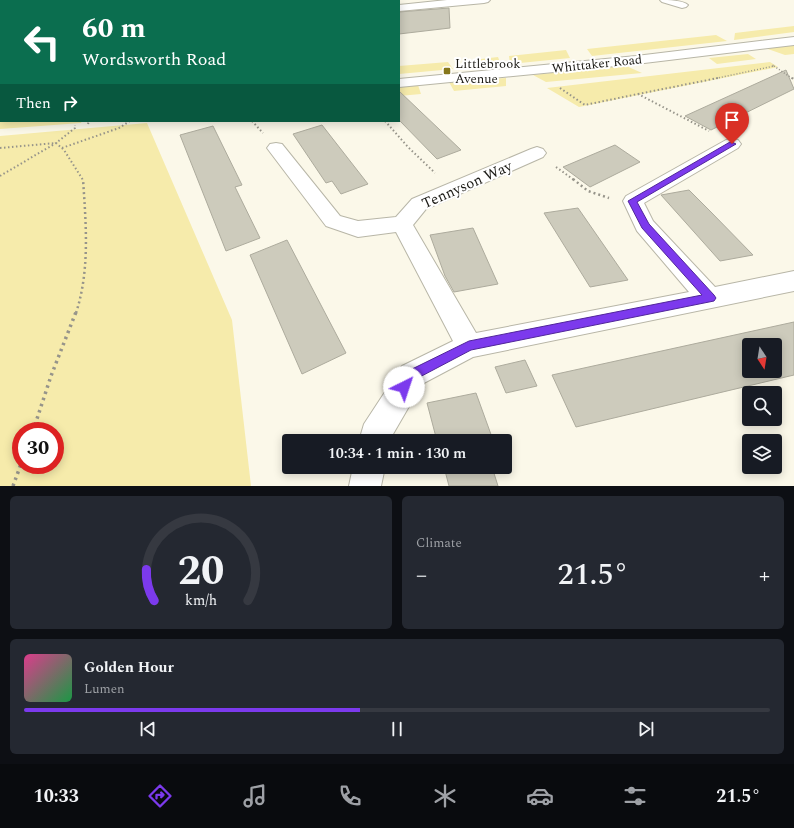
<!DOCTYPE html>
<meta charset="utf-8">
<style>
:root{--surface:#171b24;--page:#242831;--text:#f1f3f6;--muted:#9ea1a6;--line:#363941;--accent:#7c3aed}
body{margin:0;font-family:Spectral,serif;background:var(--page);color:var(--text);height:100vh;display:flex;flex-direction:column;font-size:15px;white-space:nowrap}
*{box-sizing:border-box;margin:0}
p{font-size:13px;color:var(--muted)}
.icon{flex:none;width:22px;height:22px;fill:none;stroke:currentColor;stroke-width:2;stroke-linecap:round;stroke-linejoin:round}
.map{position:relative;height:486px;overflow:hidden}
.details{display:flex;flex-direction:column;gap:10px;padding:10px;background:#0d0f14;flex:1}
.details>*{flex:none}
.hud{position:absolute;left:0px;top:0px;width:400px;height:122px;box-shadow:0 2px 10px #0003;background:#0b6e4f;color:#fff;overflow:hidden}
.needle{width:26px;rotate:168deg}
.tools{position:absolute;left:742px;top:338px;display:grid;gap:8px}
.tools a{display:grid;place-items:center;width:40px;height:40px;border-radius:4px;background:var(--surface);box-shadow:0 2px 10px #0003;font-size:20px}
.speed{position:absolute;left:12px;top:422px;display:flex;gap:8px;font-size:20px;font-weight:700;text-align:center}
.speed>*{display:grid;place-content:center;width:52px;height:52px;border-radius:50%;background:var(--surface);box-shadow:0 2px 10px #0003;line-height:1}
.speed .limit{border:6px solid #d22;background:#fff;color:#111}
.pin{position:absolute;display:grid;place-items:center;width:34px;height:34px;color:#fff;margin:-41px -17px;border-radius:50% 50% 50% 0;rotate:-45deg;box-shadow:0 0 4px #0007}
.pin .icon{rotate:45deg}
.me{position:absolute;width:44px;margin:-22px;rotate:41deg;stroke-linejoin:round;filter:drop-shadow(0 0 3px #0008)}
.turn{display:flex;align-items:center;gap:14px;height:84px;padding:0 16px;font-size:18px}
.turn .icon{width:52px;height:52px;stroke-width:2.5}
.turn b{display:block;font-size:28px;line-height:34px}
.then{display:flex;align-items:center;height:38px;padding:0 16px;background:#0003;gap:8px;font-size:15px}
.big{font-size:30px;font-weight:600;line-height:1.1}
.details .tile{flex:1;display:flex;flex-direction:column;justify-content:center;gap:6px;min-width:0;padding:0 14px;border-radius:6px;background:var(--page)}
.details .dial{align-items:center;gap:0}
.dial svg{height:104px;overflow:visible;fill:none;stroke:var(--line);stroke-width:7;stroke-linecap:round;text-anchor:middle}
.dial text{fill:var(--text);stroke:none}
.song{display:flex;align-items:center;gap:12px}
.cover{width:48px;height:48px;border-radius:6px;background:linear-gradient(135deg,hsl(330 70% 55%),hsl(140 70% 35%))}
.played{height:4px;border-radius:2px;background:linear-gradient(90deg,var(--accent) 45%,var(--line) 45%)}
.keys{display:flex;justify-content:space-around;direction:ltr}
.heat{display:flex;justify-content:space-between;align-items:center;font-size:22px;direction:ltr}
.details .tiles{flex:1;display:grid;gap:10px;grid-template-columns:1fr 1fr}
.tile:last-child{grid-column:span 2}
.trip{position:absolute;left:282px;top:434px;width:230px;height:40px;border-radius:4px;background:var(--surface);box-shadow:0 2px 10px #0003;font-weight:600;line-height:40px;text-align:center}
.menu{display:flex;height:64px;justify-content:space-around;align-items:center;background:#090b0e;color:var(--muted)}
.menu .icon{width:28px;height:28px}
.menu .active{color:var(--accent)}
.menu b{font-size:18px;color:var(--text)}
.map>svg:first-child{display:block}
</style>
<div class="map">
<svg width="794" height="486" viewBox="0 0 794 486">
<rect width="100%" height="100%" fill="#fbf8e9"/>
<path fill="#f6ebab" fill-rule="evenodd" d="M794,26V32L734,40L735,33Z
M716,35L727,41L592,56L587,49Z
M794,44V54L785,55L765,48Z
M566,50L570,58L510,64L509,56Z
M748,54L756,59L717,64L709,58Z
M498,57L501,65L470,68L464,61Z
M448,62L453,69L399,74V66Z
M770,62L778,67L579,107L547,88Z
M624,65L642,73L546,82L533,75Z
M506,78V86L454,91L449,82Z
M418,85L421,94L399,96V87Z
M0,119L1,121H82L81,123L0,129Z
M147,123L232,320L251,486H0V136ZM21,431H55V465H21Z"/>
<path fill="#cdcbbc" stroke="#adab9d" fill-rule="evenodd" d="M449,8L450,28L399,34V12Z
M786,70L794,89L711,130L685,116Z
M399,91L461,150L437,159L399,120Z
M322,125L368,184L341,194L332,181L326,183L293,134Z
M213,126L242,185L235,187L260,238L226,251L180,135Z
M615,145L640,162L590,187L563,167Z
M689,190L710,211L753,255L720,261L661,195Z
M578,208L628,280L590,287L544,213Z
M473,228L498,284L454,292L445,276L430,235Z
M287,240L346,353L302,374L250,255Z
M794,322V375L576,427L552,375ZM749,345H775V371H749Z
M525,360L537,386L506,393L495,367Z
M476,393L493,440L437,441L427,403Z
M444,467H492L498,486H449Z"/>
<g fill="none" stroke-linecap="round" stroke-linejoin="round">
<g stroke="#b8b6a7" stroke-width="2">
<path id="street" d="M217,0H229L230,1H218Z
M447,0H490L488,2L484,3L399,11V5Z
M660,0C669,0 682,0 688,5L686,7L682,8L662,2Z
M0,5H1V13H0Z
M794,37V45L636,64L399,87V79L636,56Z
M0,109H1V119H0Z
M732,139L738,140L741,144L738,148L644,203L653,221L715,287L794,271V291L473,357L422,384L389,441H359L364,424L402,366L453,341L396,232L358,237L326,226L270,152L267,148L270,144L276,143L282,144L340,216L358,221L396,217L412,199L531,149L537,147L543,149L546,153L543,157L426,209L413,225L476,333L689,292L637,231L623,201L626,196L726,140Z
M353,467H385L381,486H349Z"/>
</g>
<path stroke="#96948a" stroke-width="1.5" stroke-dasharray="1 2" stroke-linecap="butt" d="M774,66L793,79
M713,79L774,66L772,65"/>
<path stroke="#96948a" stroke-width="2" stroke-dasharray="1.5 2.5" stroke-linecap="butt" d="M792,78L794,79
M560,88L585,105L638,94L709,131
M638,94L718,78
M252,121L263,133
M385,121L408,147L435,173
M88,124L89,121
M0,148L56,143L64,150L83,180
M62,148L119,128L130,121
M556,167L574,180
M0,176L56,143L75,128V125"/>
<path stroke="#96948a" stroke-width="2.5" stroke-dasharray="2 3" stroke-linecap="butt" d="M573,179L588,191L609,198
M76,313C90,270 86,225 83,179"/>
<path stroke="#96948a" stroke-width="3.5" stroke-dasharray="2.5 4" stroke-linecap="butt" d="M33,431L51,376L76,312
M13,486L21,464"/>
<use href="#street" fill="#fff" fill-rule="evenodd"/>
</g>
<path fill="#7c3aed" stroke="#51269a" d="M730,142H732L736,144L637,202L649,224L714,295L716,298L714,301L471,350L416,379L408,391L404,393L400,391L398,387L408,371L469,341L702,295L642,228L628,201Z"/>
<rect fill="#86771b" stroke="#fff" stroke-width="1.5" x="443" y="67" width="8" height="8" rx="2"/>
<g text-anchor="middle" dominant-baseline="central" stroke-width="4" stroke-linejoin="round" paint-order="stroke">
<g font-size="13" fill="#1a1914" stroke="#fff" text-anchor="start">
<text x="455" y="64">Littlebrook<tspan x="455" dy="15">Avenue</tspan></text>
</g>
<g font-size="13" fill="#1a1914" stroke="#fff">
<text transform="translate(597 64) rotate(-6)">Whittaker Road</text>
</g>
<g font-size="15" fill="#1a1914" stroke="#fff">
<text transform="translate(467 185) rotate(-24)">Tennyson Way</text>
</g>
</g>
</svg>
<div class="tools">
<a><svg class="needle" viewBox="-14 -14 28 28"><path d="M0-13l5 13h-10z" fill="#e53935"/><path d="M0 13l5-13h-10z" fill="#9ea1a6"/></svg></a>
<a><svg class="icon" aria-label="search" viewBox="0 0 24 24"><circle cx="10" cy="10" r="6"/><path d="M15 15l6 6"/></svg></a>
<a><svg class="icon" aria-label="layers" viewBox="0 0 24 24"><path d="M12 4l9 5-9 5-9-5zM3 14l9 5 9-5"/></svg></a>
</div>
<div class="speed"><div class="limit">30</div></div>
<div class="pin" style="left:732px;top:144px;background:#d93025"><svg class="icon" aria-label="arrive" viewBox="0 0 24 24"><path d="M6 21V4h12l-3 4 3 4H6"/></svg></div>
<svg class="me" style="left:404px;top:387px" viewBox="-20 -20 40 40"><circle r="19" fill="#fff"/><path d="M0-13L10 11 0 6-10 11z" fill="#7c3aed"/></svg>
<div class="trip">10:34 · 1 min · 130 m</div>
<div class="hud">
<div class="turn"><svg class="icon" aria-label="left" viewBox="0 0 24 24"><path d="M17 20v-9H6M10 6l-5 5 5 5"/></svg><div><b>60 m</b>Wordsworth Road</div></div>
<div class="then">Then<svg class="icon" aria-label="right" viewBox="0 0 24 24"><path d="M7 20v-9h11M14 6l5 5-5 5"/></svg></div>
</div>
</div>
<section class="details">
<div class="tiles">
<div class="tile dial"><svg viewBox="0 0 100 80">
<path d="M14 69A42 42 0 1 1 86 69"/>
<path d="M14 69A42 42 0 0 1 8 45" stroke="#7c3aed"/>
<text x="50" y="56" font-size="32" font-weight="700">20</text>
<text x="50" y="72" font-size="11">km/h</text>
</svg></div>
<div class="tile"><p>Climate</p>
<div class="heat"><a>−</a><b class="big">21.5°</b><a>+</a></div>
</div>
<div class="tile">
<div class="song"><i class="cover"></i><div><b>Golden Hour</b><p>Lumen</p></div></div>
<div class="played"></div>
<div class="keys"><svg class="icon" aria-label="previous" viewBox="0 0 24 24"><path d="M18 5L8 12l10 7zM5 5v14"/></svg><svg class="icon" aria-label="pause" viewBox="0 0 24 24"><path d="M8 5v14M16 5v14"/></svg><svg class="icon" aria-label="next" viewBox="0 0 24 24"><path d="M6 5l10 7-10 7zM19 5v14"/></svg></div>
</div>
</div>
</section>
<nav class="menu">
<b>10:33</b>
<svg class="icon active" aria-label="directions" viewBox="0 0 24 24"><path d="M12 3l9 9-9 9-9-9zM9 14v-3h6M13 9l2 2-2 2"/></svg>
<svg class="icon" aria-label="music" viewBox="0 0 24 24"><path d="M9 18V5l10-2v13"/><circle cx="6" cy="18" r="3"/><circle cx="16" cy="16" r="3"/></svg>
<svg class="icon" aria-label="phone" viewBox="0 0 24 24"><path d="M5 4h4l2 5-3 2q2 4 5 5l2-3 5 2v4C11 20 4 13 5 4z"/></svg>
<svg class="icon" aria-label="climate" viewBox="0 0 24 24"><path d="M12 3v18M4 7l16 10M4 17L20 7"/></svg>
<svg class="icon" aria-label="car" viewBox="0 0 24 24"><path d="M5 17H2v-5l4-1 3-4h7l3 4 3 1v5h-3M9 17h6M6 11h13"/><circle cx="7" cy="17" r="2"/><circle cx="17" cy="17" r="2"/></svg>
<svg class="icon" aria-label="filters" viewBox="0 0 24 24"><path d="M4 7h16M4 17h16"/><circle cx="9" cy="7" r="2"/><circle cx="15" cy="17" r="2"/></svg>
<b>21.5°</b>
</nav>
